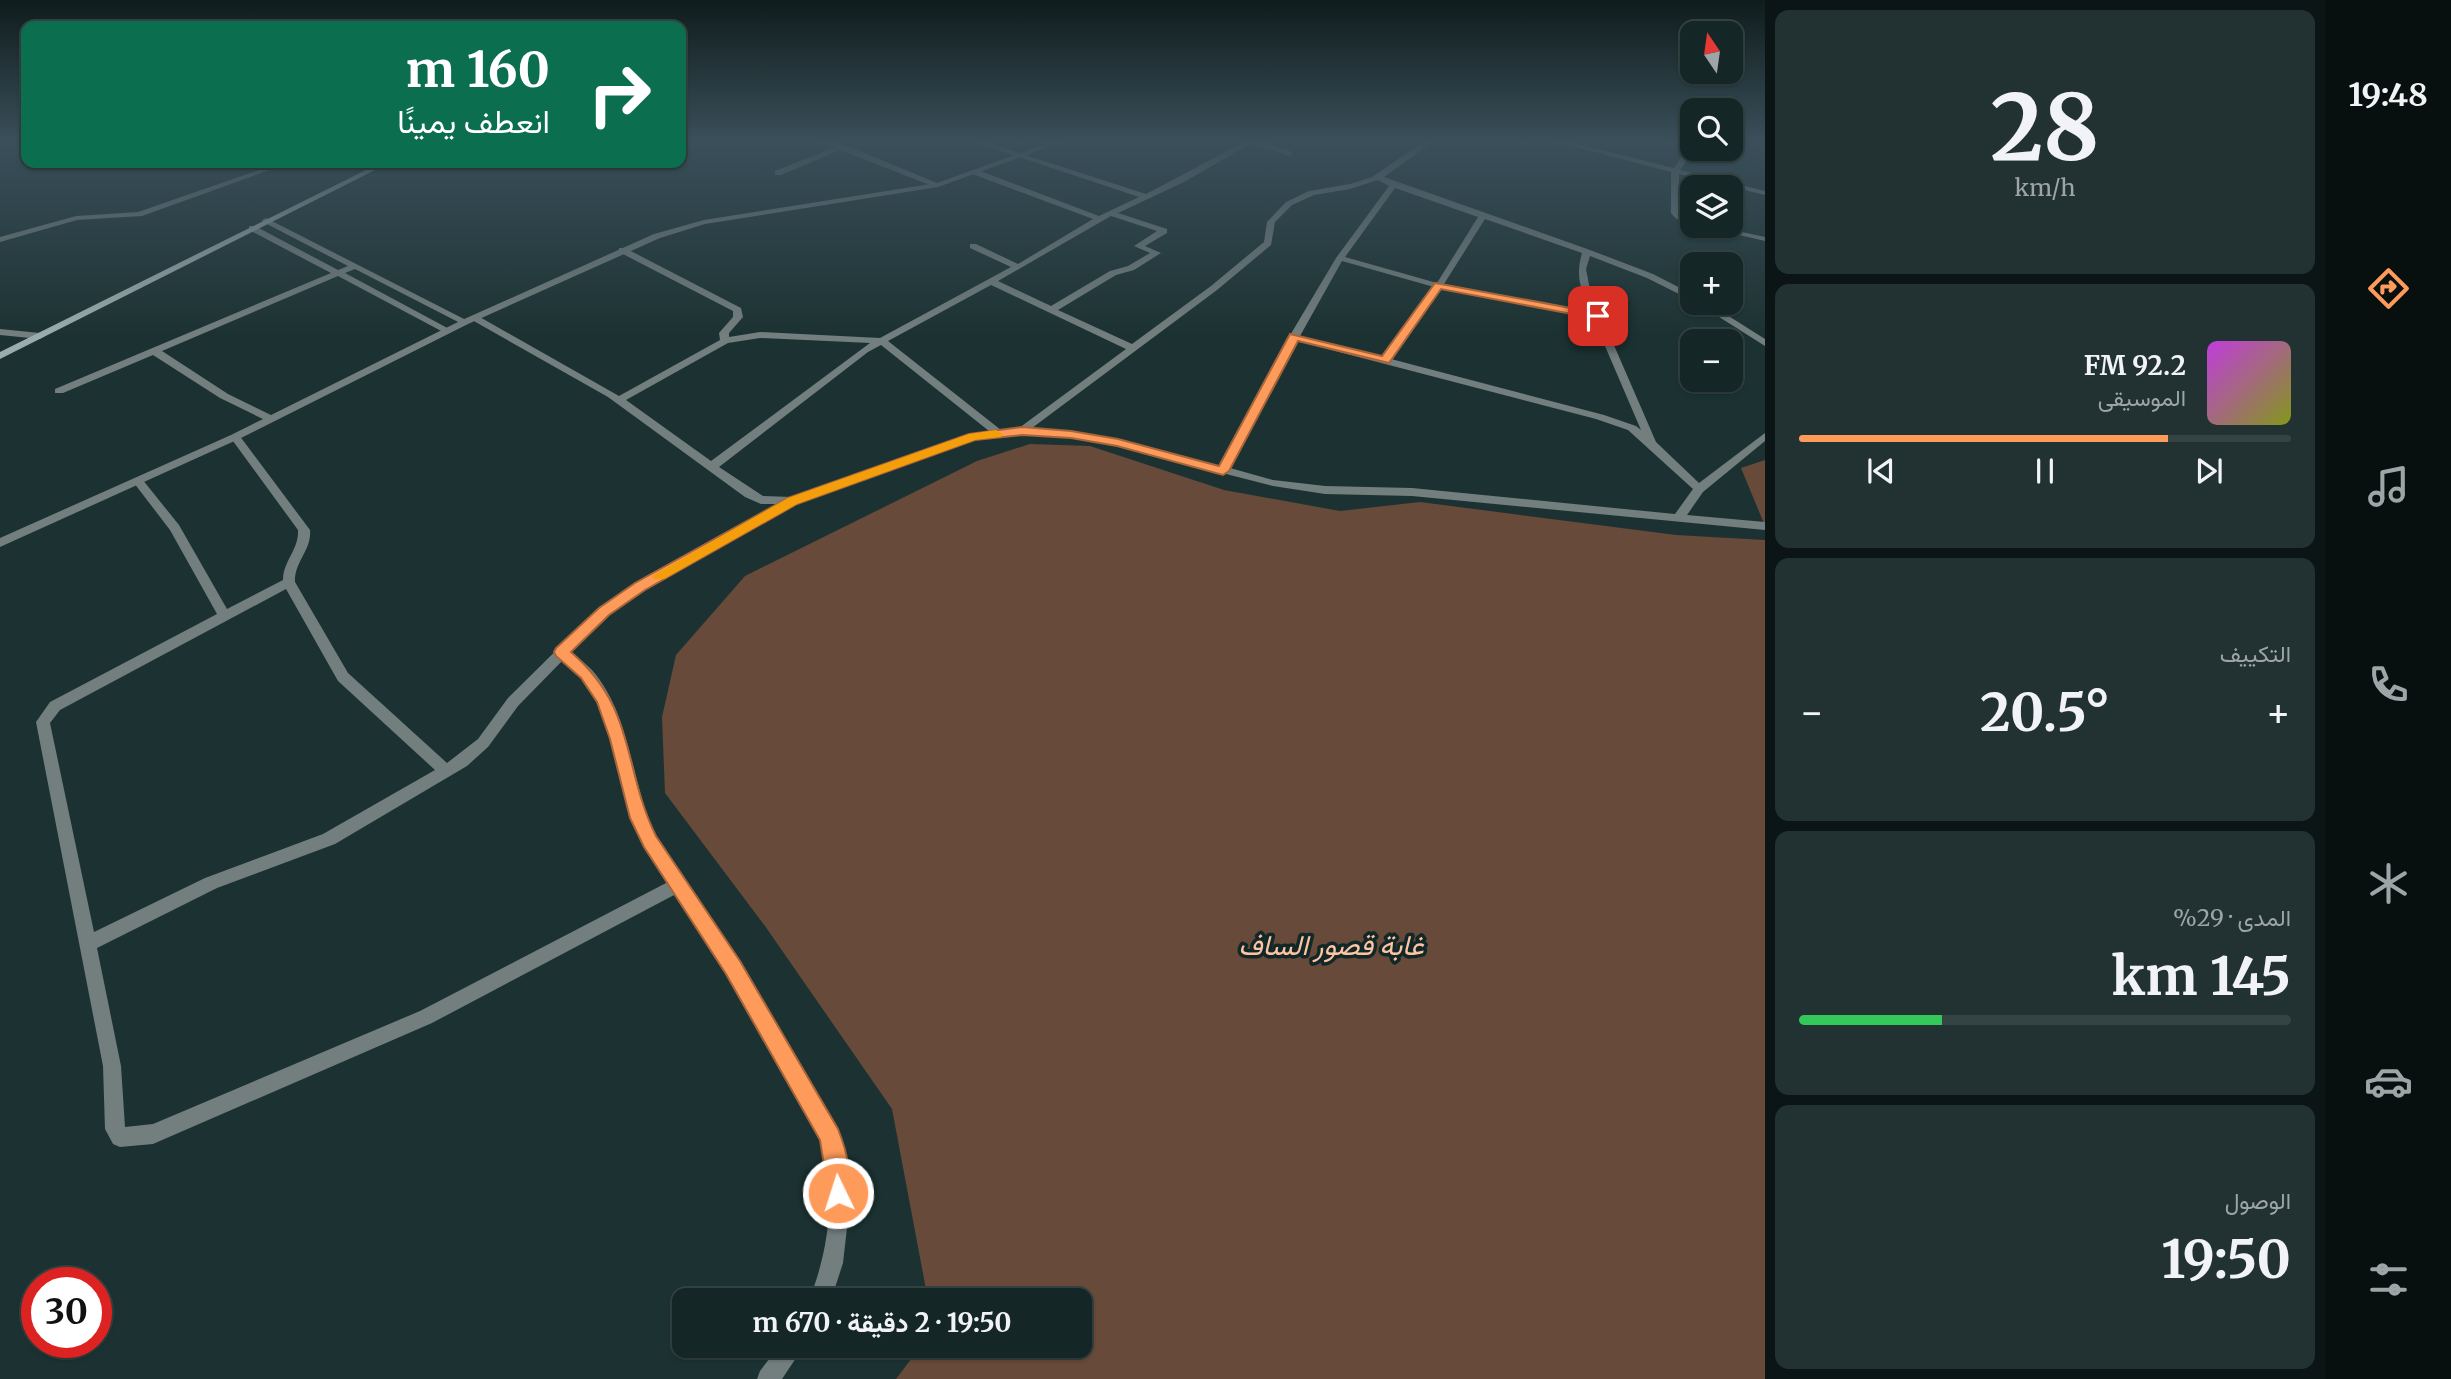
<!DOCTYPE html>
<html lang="ar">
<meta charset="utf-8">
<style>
:root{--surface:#152626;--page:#223232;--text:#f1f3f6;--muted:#9da5a7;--line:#344343;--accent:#ff9b5a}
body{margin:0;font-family:Merriweather,Vazirmatn,serif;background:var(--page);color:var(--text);direction:rtl;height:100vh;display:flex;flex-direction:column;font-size:26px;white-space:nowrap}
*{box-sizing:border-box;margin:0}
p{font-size:23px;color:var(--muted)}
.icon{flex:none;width:38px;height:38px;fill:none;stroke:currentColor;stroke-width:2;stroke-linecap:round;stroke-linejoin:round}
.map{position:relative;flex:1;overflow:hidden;direction:ltr}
.panel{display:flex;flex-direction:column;gap:10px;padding:10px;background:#0c1515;width:560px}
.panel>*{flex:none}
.top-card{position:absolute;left:21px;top:21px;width:665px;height:147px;border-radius:14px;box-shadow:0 2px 5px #0004,0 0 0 2px var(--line);direction:rtl;background:#0b6e4f;color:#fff;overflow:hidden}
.needle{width:46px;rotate:347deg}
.fabs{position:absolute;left:1680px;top:21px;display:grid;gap:14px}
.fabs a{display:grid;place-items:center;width:63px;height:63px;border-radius:14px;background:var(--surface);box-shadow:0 2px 5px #0004,0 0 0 2px var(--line);font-size:35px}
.speed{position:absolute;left:21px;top:1267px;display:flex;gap:14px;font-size:35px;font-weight:700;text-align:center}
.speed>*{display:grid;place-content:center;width:91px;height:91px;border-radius:50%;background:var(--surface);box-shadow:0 2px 5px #0004,0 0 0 2px var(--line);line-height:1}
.speed .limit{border:10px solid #d22;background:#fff;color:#111}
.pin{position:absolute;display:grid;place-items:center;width:60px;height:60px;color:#fff;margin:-30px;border-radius:14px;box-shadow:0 4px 10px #0006}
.me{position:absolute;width:77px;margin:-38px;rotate:356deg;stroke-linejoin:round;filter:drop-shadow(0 0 5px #0008)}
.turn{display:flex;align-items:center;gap:24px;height:147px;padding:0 21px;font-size:32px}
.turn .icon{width:91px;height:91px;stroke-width:2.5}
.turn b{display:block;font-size:49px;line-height:60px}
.big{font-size:52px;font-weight:700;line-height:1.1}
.panel .tile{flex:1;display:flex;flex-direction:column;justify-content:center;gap:10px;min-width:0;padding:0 24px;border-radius:14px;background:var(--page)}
.panel .dial{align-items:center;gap:0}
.dial b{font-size:91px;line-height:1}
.song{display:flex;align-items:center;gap:21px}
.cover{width:84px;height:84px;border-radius:10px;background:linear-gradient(135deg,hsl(290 70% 55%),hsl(70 70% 35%))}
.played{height:7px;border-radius:4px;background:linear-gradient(90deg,var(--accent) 75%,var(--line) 75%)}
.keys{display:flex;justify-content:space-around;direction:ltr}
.heat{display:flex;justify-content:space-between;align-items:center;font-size:38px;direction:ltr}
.charge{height:10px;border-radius:5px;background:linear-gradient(90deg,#34c759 29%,var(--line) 0)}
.trip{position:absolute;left:672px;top:1288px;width:420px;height:70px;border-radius:14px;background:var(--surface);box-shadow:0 2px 5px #0004,0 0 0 2px var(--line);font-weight:700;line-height:70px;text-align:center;direction:rtl}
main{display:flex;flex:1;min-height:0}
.dock{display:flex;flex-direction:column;width:126px;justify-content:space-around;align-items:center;background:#080f0f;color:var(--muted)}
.dock .icon{width:49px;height:49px}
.dock .selected{color:var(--accent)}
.dock b{font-size:32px;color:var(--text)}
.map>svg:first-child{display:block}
</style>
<main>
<nav class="dock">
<b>19:48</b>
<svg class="icon selected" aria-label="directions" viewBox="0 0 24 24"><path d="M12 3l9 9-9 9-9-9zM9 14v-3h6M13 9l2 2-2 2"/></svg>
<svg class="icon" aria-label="music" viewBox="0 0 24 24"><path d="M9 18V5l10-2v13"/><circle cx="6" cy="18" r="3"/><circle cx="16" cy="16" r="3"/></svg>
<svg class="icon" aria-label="phone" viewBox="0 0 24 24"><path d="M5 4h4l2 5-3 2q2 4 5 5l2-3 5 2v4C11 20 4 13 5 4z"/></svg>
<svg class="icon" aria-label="climate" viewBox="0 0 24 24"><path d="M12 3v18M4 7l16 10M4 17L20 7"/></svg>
<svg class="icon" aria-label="car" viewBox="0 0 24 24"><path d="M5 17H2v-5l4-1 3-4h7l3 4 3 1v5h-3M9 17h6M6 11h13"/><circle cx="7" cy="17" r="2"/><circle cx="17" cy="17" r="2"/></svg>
<svg class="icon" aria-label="filters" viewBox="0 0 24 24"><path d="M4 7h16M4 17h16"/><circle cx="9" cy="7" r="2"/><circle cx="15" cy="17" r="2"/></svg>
</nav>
<section class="panel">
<div class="tile dial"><b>28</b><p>km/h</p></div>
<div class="tile">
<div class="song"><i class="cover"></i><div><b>92.2 FM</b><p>الموسيقى</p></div></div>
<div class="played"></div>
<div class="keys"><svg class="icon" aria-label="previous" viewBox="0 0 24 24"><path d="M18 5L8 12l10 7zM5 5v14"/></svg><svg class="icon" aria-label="pause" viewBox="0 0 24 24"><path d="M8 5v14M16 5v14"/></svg><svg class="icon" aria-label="next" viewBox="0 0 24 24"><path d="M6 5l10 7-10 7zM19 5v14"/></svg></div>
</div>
<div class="tile"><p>التكييف</p>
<div class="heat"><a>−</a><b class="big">20.5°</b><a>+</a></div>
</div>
<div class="tile"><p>المدى · 29%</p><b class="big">145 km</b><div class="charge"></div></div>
<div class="tile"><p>الوصول</p><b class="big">19:50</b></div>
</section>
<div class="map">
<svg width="1765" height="1379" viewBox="0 0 1765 1379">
<rect width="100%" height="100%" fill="#1c3232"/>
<path fill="#674a39" d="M1030,444L1090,446L1224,490L1340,511L1420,502L1676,535L1765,540V1379H896L921,1346H1080V1300H928L892,1109L765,926L665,793L662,717L676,655L745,576L977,461Z
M1765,460V526L1741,468Z"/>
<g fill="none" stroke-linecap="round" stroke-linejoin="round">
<path fill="#737e7e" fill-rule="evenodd" d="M820,142L845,145L942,185L935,187L840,150L781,175H775V171L833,148Z
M974,142H985L1146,194L1244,142H1259L1293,152L1290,156L1250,144L1184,182L1118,213L1167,229V233L1145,246L1161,253L1134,270L1116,275L1058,310L1132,344L1211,286L1264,242L1267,222L1286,202L1309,191L1350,184L1372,177L1419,145L1433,142L1384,177L1590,250L1653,274L1692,294V300L1689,299L1647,278L1590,256L1586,269L1590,290L1656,442L1699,483L1765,433V441L1703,492L1687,515L1765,522V530L1412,496L1325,494L1273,486L1117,446L1071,437L1022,434L976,439L797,504L644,589L609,614L571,652C578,658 586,664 592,670C632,716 630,783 656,836L739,961L840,1137L847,1175L848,1219L843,1263L831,1300H809C828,1253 837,1193 822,1143C815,1121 795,1094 783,1073C749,1012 714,953 676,894L432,1023L153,1144L120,1147L113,1144L105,1129L103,1066L36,722L50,702L217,614L170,530L134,483V479H142L179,525L227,609L283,580C283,561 299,550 298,530L230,437L231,435H239L310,530C312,550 294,562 295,582L348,673L447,763L478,739L508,698L599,608L636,583L779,504H761L745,497L608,397L472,320V316H478L619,396L720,340L719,333L733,317V311L619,252V248H625L741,308L743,317L729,333V337L760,332L880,338L1011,267L970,248V244H976L1018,264L1093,219L972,174V170H978L1099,216L1139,197ZM1378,180L1389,186L1336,258L1289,337L1220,466C1158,450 1097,432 1032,428L1217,290L1271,245L1275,222L1292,205L1314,195L1350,189ZM1395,188L1478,217L1437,283L1345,257ZM1111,216L1157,231L1134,246L1150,253L1128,266L1110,271L1051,306L998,281ZM1485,219L1582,253C1575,277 1581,290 1591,312L1444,284ZM1342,261L1434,287L1382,357L1300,336ZM991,285L1126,349L1019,428L1001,430L888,341ZM1441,289L1593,318L1641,430L1636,426L1604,415L1391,359ZM760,338L870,343L711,461L626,400L728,343ZM1297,341L1596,419L1628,430L1693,489L1675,514L1412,488L1325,486L1273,480L1230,468ZM881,345L989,431L970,434L792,497L763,496L719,467L868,352ZM286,589L338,681L435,770L323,834L205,878L94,932L50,723L60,710ZM563,660C569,666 577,672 583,679C614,718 616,770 631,816C638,840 654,861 668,882L420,1011L153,1124L125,1127L121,1066L97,948L217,888L335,844L467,766L488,747L518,706Z
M1556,142H1569L1674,168L1688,147L1669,142L1692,144L1694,149L1680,170L1765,191V195L1679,174V212L1685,218L1692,221V225C1683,223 1677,221 1671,213V172Z
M279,163H289L142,216L77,220L0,242V237L76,216L138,212Z
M394,163L421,165L458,163L421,169Z
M266,218L470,322L462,324L355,269L345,273L453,331L445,333L338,276L162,351L228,394L275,417V421H267L220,398L153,355L63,393H55V389L331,273L249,230V226H255L338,270L348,266L263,222L262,220Z
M1700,226H1714L1765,237V241Z
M1697,303H1708L1765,339V346Z
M0,329L40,333L45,336L40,339L0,335Z
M779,1346H804L782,1379H757L760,1371Z"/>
<path fill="#737e7e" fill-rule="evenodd" d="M1051,142H1062L938,187L705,224L660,238L468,324L239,439L0,547V538L231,435L462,320L654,234L704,220L937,183Z"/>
<path fill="#9bacac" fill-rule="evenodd" d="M380,163H389L0,359V352Z"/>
</g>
<linearGradient id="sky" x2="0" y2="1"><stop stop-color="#0f1c1c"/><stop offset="0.42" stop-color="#3a4f5a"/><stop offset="1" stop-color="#3a4f5a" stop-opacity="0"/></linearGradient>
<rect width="1765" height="335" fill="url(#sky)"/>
<path fill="#ff9b5a" stroke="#a6653a" stroke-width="2" d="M1435,283L1598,313L1603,316L1598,319L1441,289L1389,363L1298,341L1229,471L1223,475L1117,446L1071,438L1022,435L975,440L797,504L645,590L609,615L571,652C637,709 622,767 656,836L740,961L838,1129C846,1149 855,1181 846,1202L838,1205L830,1202L820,1140L726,974L644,847L630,818L610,739L597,702L581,678L556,656L554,652L556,648L599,608L635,583L788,498L969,434L1022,427L1071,431L1118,439L1219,466L1290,334L1382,356Z"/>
<path fill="#f59e0b" d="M996,430L1003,434L1001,437L975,440L797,504L664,579H654L652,576L788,498L969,434Z"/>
<g text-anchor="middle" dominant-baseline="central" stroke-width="7" stroke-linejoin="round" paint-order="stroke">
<g font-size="28" font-style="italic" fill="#fec4a2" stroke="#122828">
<text x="1331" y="945">غابة قصور الساف</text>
</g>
</g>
</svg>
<div class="fabs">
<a><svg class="needle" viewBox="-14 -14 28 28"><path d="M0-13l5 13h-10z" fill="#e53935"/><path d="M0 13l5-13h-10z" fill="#9da5a7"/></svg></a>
<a><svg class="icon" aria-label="search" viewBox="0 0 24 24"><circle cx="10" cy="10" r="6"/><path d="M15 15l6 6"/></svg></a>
<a><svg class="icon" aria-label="layers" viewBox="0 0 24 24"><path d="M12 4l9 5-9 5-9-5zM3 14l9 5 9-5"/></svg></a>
<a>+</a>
<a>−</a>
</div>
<div class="speed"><div class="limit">30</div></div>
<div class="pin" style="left:1598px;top:316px;background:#d93025"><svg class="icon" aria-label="arrive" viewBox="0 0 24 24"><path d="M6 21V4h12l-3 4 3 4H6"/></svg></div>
<svg class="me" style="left:838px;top:1193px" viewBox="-20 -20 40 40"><circle r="17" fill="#ff9b5a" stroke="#fff" stroke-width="3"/><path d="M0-11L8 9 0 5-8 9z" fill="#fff"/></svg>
<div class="trip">19:50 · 2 دقيقة · 670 m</div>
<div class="top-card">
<div class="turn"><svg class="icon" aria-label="right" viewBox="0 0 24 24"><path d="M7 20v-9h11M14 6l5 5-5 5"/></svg><div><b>160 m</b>انعطف يمينًا</div></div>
</div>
</div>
</main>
